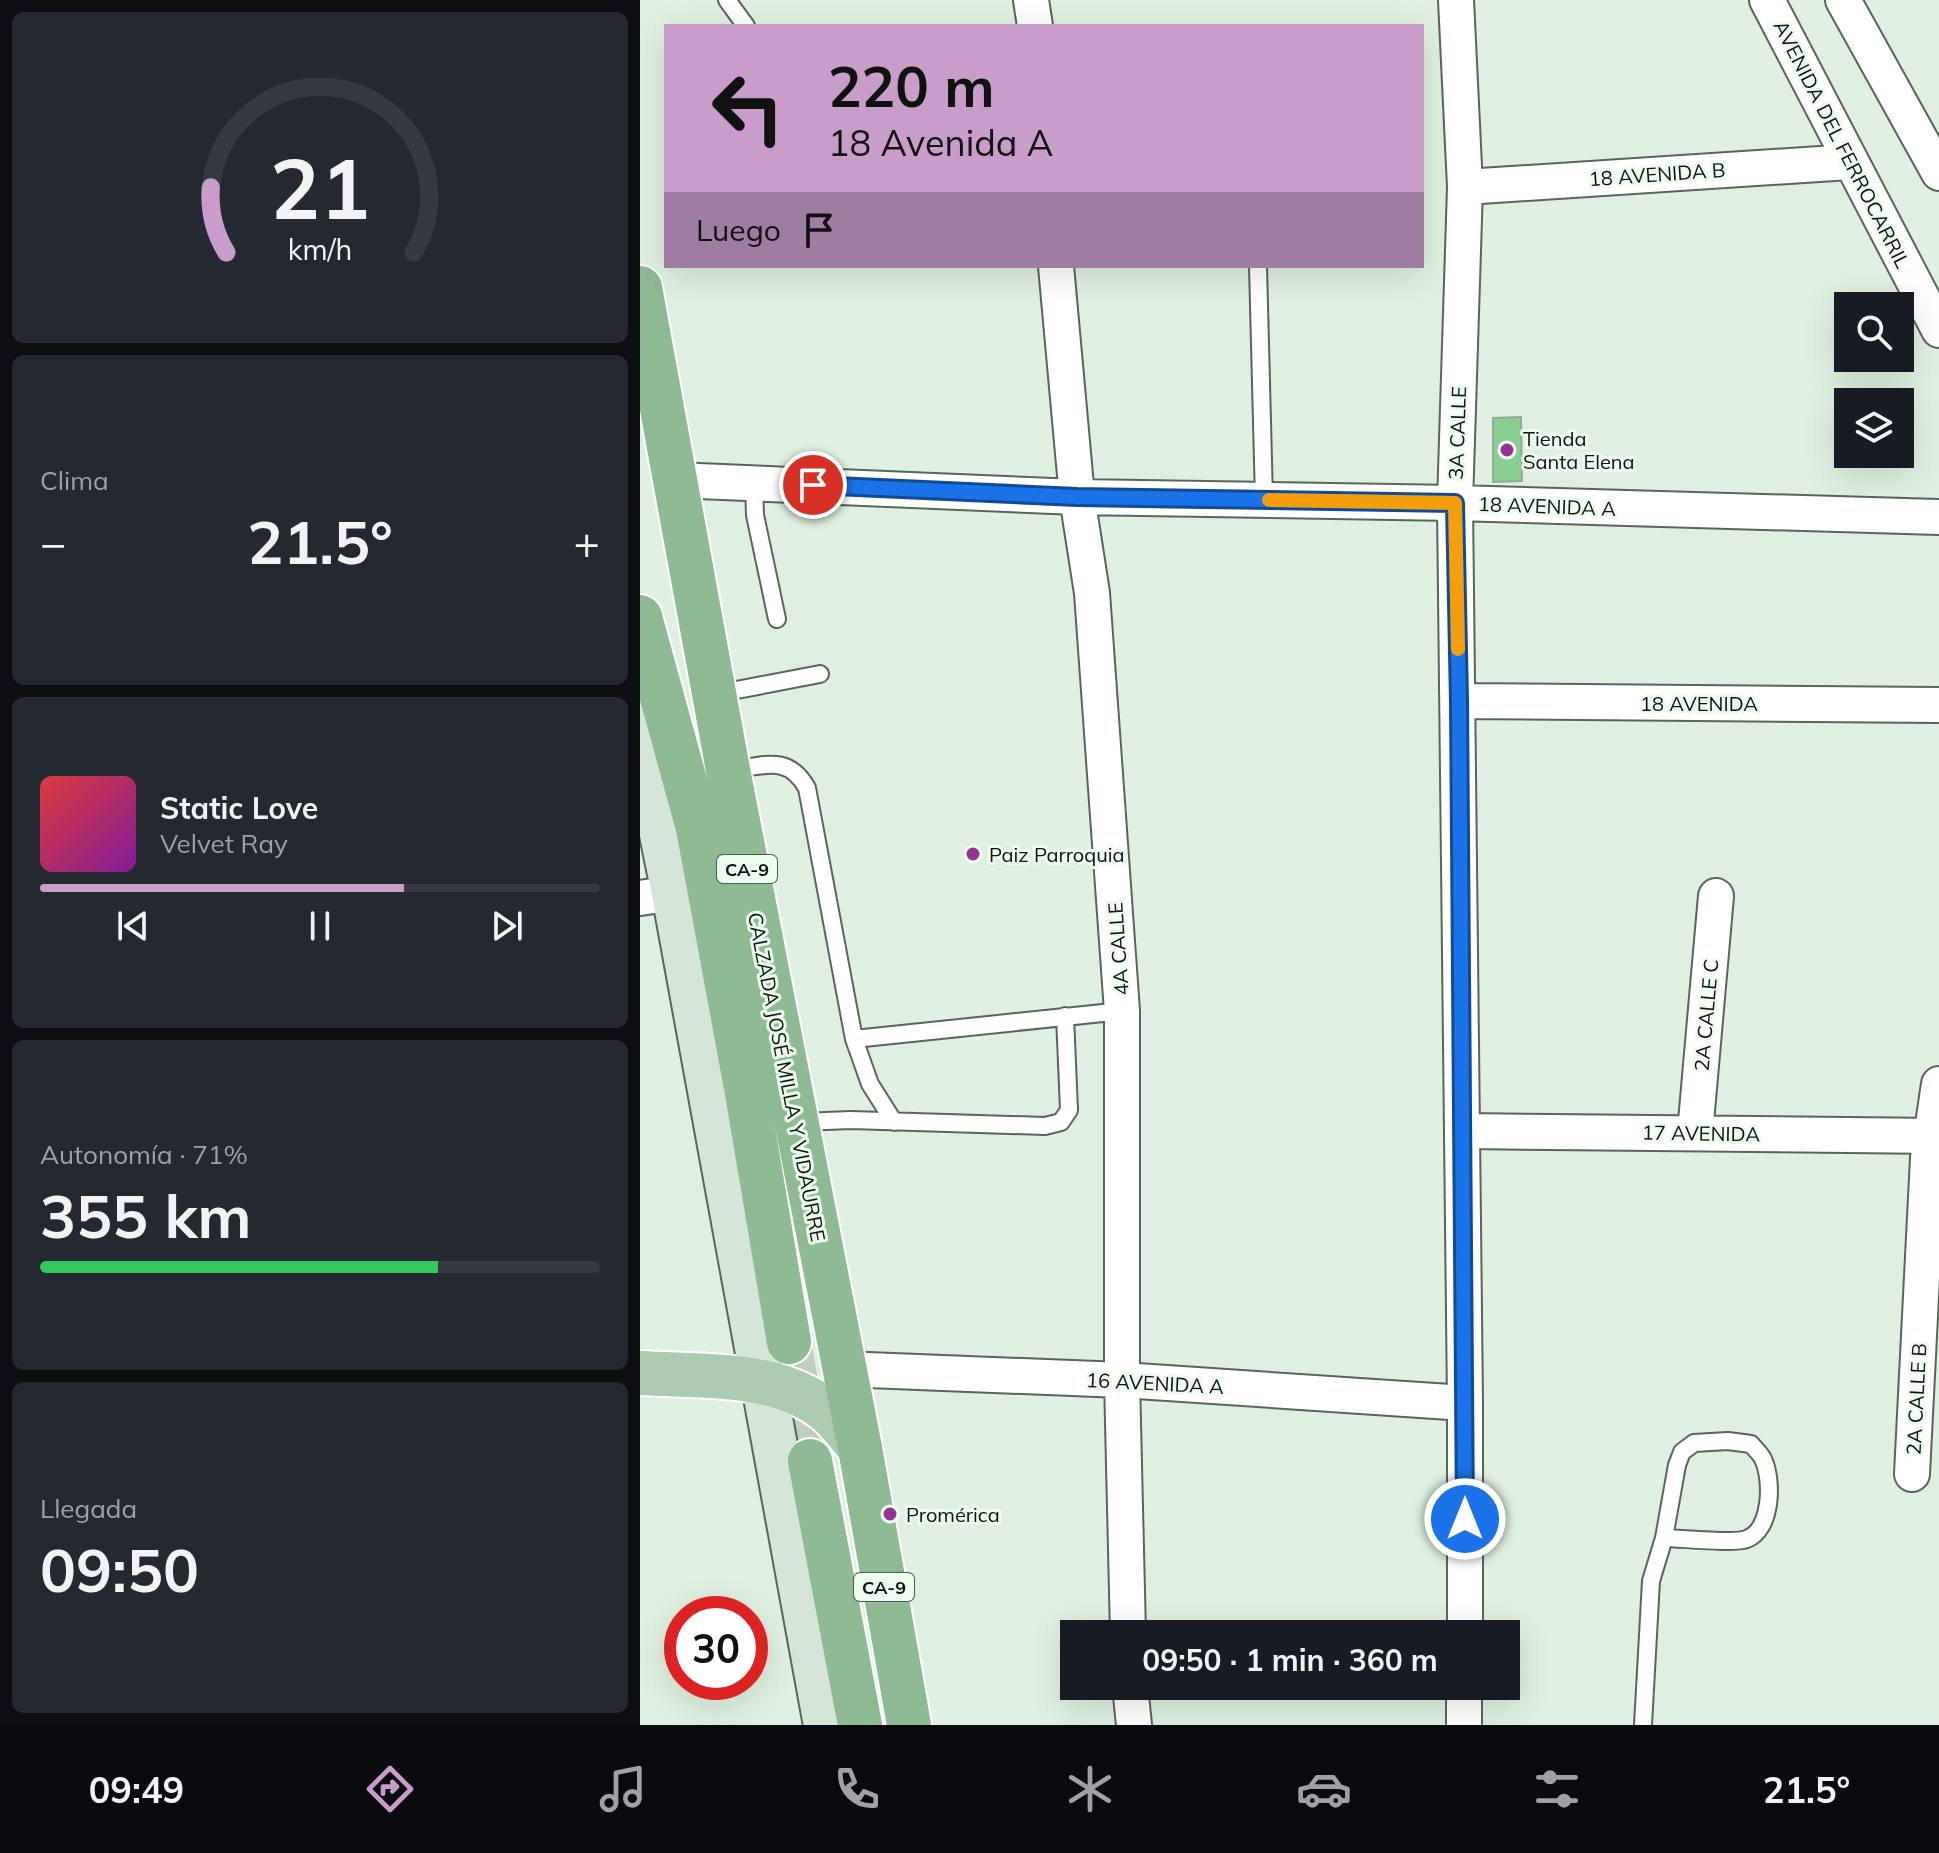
<!DOCTYPE html>
<html lang="es">
<meta charset="utf-8">
<style>
:root{--surface:#171b24;--page:#242831;--text:#f1f3f6;--muted:#9ea1a6;--line:#363941;--accent:#c99ccc}
body{margin:0;font-family:Mulish,sans-serif;background:var(--page);color:var(--text);height:100vh;display:flex;flex-direction:column;font-size:30px;white-space:nowrap}
*{box-sizing:border-box;margin:0}
p{font-size:26px;color:var(--muted)}
.icon{flex:none;width:44px;height:44px;fill:none;stroke:currentColor;stroke-width:2;stroke-linecap:round;stroke-linejoin:round}
.map{position:relative;flex:1;overflow:hidden}
.panel{display:flex;flex-direction:column;gap:12px;padding:12px;background:#0d0f14;width:640px}
.panel>*{flex:none}
.top-card{position:absolute;left:24px;top:24px;width:760px;height:244px;border-radius:0px;box-shadow:0 8px 32px #0002;background:#c99ccc;color:#111;overflow:hidden}
.fabs{position:absolute;left:1194px;top:292px;display:grid;gap:16px}
.fabs a{display:grid;place-items:center;width:80px;height:80px;border-radius:0px;background:var(--surface);box-shadow:0 8px 32px #0002;font-size:40px}
.speed{position:absolute;left:24px;top:1596px;display:flex;gap:16px;font-size:40px;font-weight:700;text-align:center}
.speed>*{display:grid;place-content:center;width:104px;height:104px;border-radius:50%;background:var(--surface);box-shadow:0 8px 32px #0002;line-height:1}
.speed .limit{border:12px solid #d22;background:#fff;color:#111}
.pin{position:absolute;display:grid;place-items:center;width:68px;height:68px;color:#fff;margin:-34px;border:4px solid #fff;border-radius:50%;box-shadow:0 2px 8px #0007}
.me{position:absolute;width:88px;margin:-44px;rotate:0deg;stroke-linejoin:round;filter:drop-shadow(0 0 6px #0008)}
.turn{display:flex;align-items:center;gap:28px;height:168px;padding:0 32px;font-size:36px}
.turn .icon{width:104px;height:104px;stroke-width:2.5}
.turn b{display:block;font-size:56px;line-height:68px}
.then{display:flex;align-items:center;height:76px;padding:0 32px;background:#0003;gap:16px;font-size:30px}
.big{font-size:60px;font-weight:700;line-height:1.1}
.panel .tile{flex:1;display:flex;flex-direction:column;justify-content:center;gap:12px;min-width:0;padding:0 28px;border-radius:12px;background:var(--page)}
.panel .dial{align-items:center;gap:0}
.dial svg{height:208px;overflow:visible;fill:none;stroke:var(--line);stroke-width:7;stroke-linecap:round;text-anchor:middle}
.dial text{fill:var(--text);stroke:none}
.song{display:flex;align-items:center;gap:24px}
.cover{width:96px;height:96px;border-radius:12px;background:linear-gradient(135deg,hsl(0 70% 55%),hsl(290 70% 35%))}
.played{height:8px;border-radius:4px;background:linear-gradient(90deg,var(--accent) 65%,var(--line) 65%)}
.keys{display:flex;justify-content:space-around;direction:ltr}
.heat{display:flex;justify-content:space-between;align-items:center;font-size:44px;direction:ltr}
.charge{height:12px;border-radius:6px;background:linear-gradient(90deg,#34c759 71%,var(--line) 0)}
.trip{position:absolute;left:420px;top:1620px;width:460px;height:80px;border-radius:0px;background:var(--surface);box-shadow:0 8px 32px #0002;font-weight:700;line-height:80px;text-align:center}
.dock{display:flex;height:128px;justify-content:space-around;align-items:center;background:#090b0e;color:var(--muted)}
.dock .icon{width:56px;height:56px}
.dock .current{color:var(--accent)}
.dock b{font-size:36px;color:var(--text)}
main{display:flex;flex:1;min-height:0}
.map>svg:first-child{display:block}
</style>
<main>
<section class="panel">
<div class="tile dial"><svg viewBox="0 0 100 80">
<path d="M14 69A42 42 0 1 1 86 69"/>
<path d="M14 69A42 42 0 0 1 8 44" stroke="#c99ccc"/>
<text x="50" y="56" font-size="32" font-weight="700">21</text>
<text x="50" y="72" font-size="11">km/h</text>
</svg></div>
<div class="tile"><p>Clima</p>
<div class="heat"><a>−</a><b class="big">21.5°</b><a>+</a></div>
</div>
<div class="tile">
<div class="song"><i class="cover"></i><div><b>Static Love</b><p>Velvet Ray</p></div></div>
<div class="played"></div>
<div class="keys"><svg class="icon" aria-label="previous" viewBox="0 0 24 24"><path d="M18 5L8 12l10 7zM5 5v14"/></svg><svg class="icon" aria-label="pause" viewBox="0 0 24 24"><path d="M8 5v14M16 5v14"/></svg><svg class="icon" aria-label="next" viewBox="0 0 24 24"><path d="M6 5l10 7-10 7zM19 5v14"/></svg></div>
</div>
<div class="tile"><p>Autonomía · 71%</p><b class="big">355 km</b><div class="charge"></div></div>
<div class="tile"><p>Llegada</p><b class="big">09:50</b></div>
</section>
<div class="map">
<svg width="1299" height="1725" viewBox="0 0 1299 1725">
<rect width="100%" height="100%" fill="#dff0e0"/>
<path fill="#88d092" stroke="#97a799" stroke-width="2" d="M881,417L882,481L853,482V418Z"/>
<g fill="none" stroke-linecap="round" stroke-linejoin="round">
<path stroke="#c0cfc0" stroke-width="44" stroke-dasharray="44 22" stroke-linecap="butt" d="M149,1342L170,1461"/>
<g stroke="#586659" stroke-width="20">
<path id="service" d="M87,0L106,26
M618,266L624,500
M114,483L115,515L137,619
M76,694L180,674
M90,770C124,766 148,754 167,788L214,1039L230,1084L254,1122
M214,1039L482,1011
M160,1122L211,1120L405,1126L421,1122L429,1110L425,1016
M1003,1725L1011,1581L1024,1538L1037,1465L1042,1452L1054,1443L1088,1441L1111,1444C1114,1448 1121,1454 1123,1459C1133,1480 1132,1529 1107,1539C1094,1544 1040,1538 1024,1538"/>
</g>
<g stroke="#586659" stroke-width="38">
<path id="minor" d="M391,0L395,26
M816,0L825,187L815,503L825,1403V1634
M1127,0L1299,330
M1203,0L1299,173
M825,187L1210,162
M416,266L437,497L452,593L482,1011V1380L488,1634
M35,480L437,497L815,503L1299,517
M819,701L1299,705
M0,898L34,893
M823,1131L1299,1136
M1055,1133L1076,896
M203,1369L482,1380L825,1403
M1272,1474L1288,1158L1299,1084
M490,1686L494,1725
M824,1725V1686"/>
</g>
<g stroke="#586659" stroke-width="48">
<path id="secondary" d="M0,713V726L34,893L186,1725"/>
</g>
<g stroke="#fff" stroke-width="48">
<path id="primary" d="M0,1373C62,1377 136,1370 187,1411C199,1421 209,1436 220,1448"/>
</g>
<g stroke="#fff" stroke-width="48">
<path id="trunk" d="M0,288L88,770L220,1448L269,1725
M0,617L58,828L107,1093L149,1342
M170,1461L220,1725"/>
</g>
<use href="#service" stroke="#fff" stroke-width="16"/>
<use href="#minor" stroke="#fff" stroke-width="34"/>
<use href="#secondary" stroke="#d5e5d7" stroke-width="44"/>
<use href="#primary" stroke="#aacbaf" stroke-width="44"/>
<use href="#trunk" stroke="#8eba94" stroke-width="44"/>
</g>
<g fill="none" stroke-linecap="round" stroke-linejoin="round">
<g stroke="#114b97" stroke-width="20">
<path id="route" d="M173,485L437,497L815,503L819,701L825,1519"/>
</g>
<use href="#route" stroke="#1a73e8" stroke-width="14"/>
<path stroke="#f59e0b" stroke-width="14" d="M629,500L815,503L818,649"/>
</g>
<g fill="#983298" stroke="#ecfdee" stroke-width="3">
<circle cx="867" cy="450" r="8"/>
<circle cx="333" cy="854" r="8"/>
<circle cx="250" cy="1514" r="8"/>
</g>
<g text-anchor="middle" dominant-baseline="central" stroke-width="6" stroke-linejoin="round" paint-order="stroke">
<g fill="#ecfdee" stroke="#515951" stroke-width="2">
<rect x="77" y="855" width="60" height="28" rx="6"/>
<rect x="214" y="1573" width="60" height="28" rx="6"/>
</g>
<g font-size="18" font-weight="bold" fill="#0e130e">
<text x="107" y="869">CA-9</text>
<text x="244" y="1587">CA-9</text>
</g>
<g font-size="20" fill="#0e130e" stroke="#ecfdee">
<text transform="translate(1202 144) rotate(63)">AVENIDA DEL FERROCARRIL</text>
<text transform="translate(1017 174) rotate(-4)">18 AVENIDA B</text>
<text transform="translate(817 433) rotate(-88)">3A CALLE</text>
<text transform="translate(907 506) rotate(2)">18 AVENIDA A</text>
<text x="1059" y="703">18 AVENIDA</text>
<text transform="translate(478 949) rotate(-94)">4A CALLE</text>
<text transform="translate(1066 1015) rotate(-85)">2A CALLE C</text>
<text transform="translate(147 1077) rotate(79)">CALZADA JOSÉ MILLA Y VIDAURRE</text>
<text transform="translate(1061 1133) rotate(1)">17 AVENIDA</text>
<text transform="translate(515 1383) rotate(3)">16 AVENIDA A</text>
<text transform="translate(1276 1399) rotate(-87)">2A CALLE B</text>
</g>
<g font-size="20" fill="#0e130e" stroke="#ecfdee" text-anchor="start">
<text x="883" y="438">Tienda<tspan x="883" dy="23">Santa Elena</tspan></text>
<text x="349" y="854">Paiz Parroquia</text>
<text x="266" y="1514">Promérica</text>
</g>
</g>
</svg>
<div class="fabs">
<a><svg class="icon" aria-label="search" viewBox="0 0 24 24"><circle cx="10" cy="10" r="6"/><path d="M15 15l6 6"/></svg></a>
<a><svg class="icon" aria-label="layers" viewBox="0 0 24 24"><path d="M12 4l9 5-9 5-9-5zM3 14l9 5 9-5"/></svg></a>
</div>
<div class="speed"><div class="limit">30</div></div>
<div class="pin" style="left:173px;top:485px;background:#d93025"><svg class="icon" aria-label="arrive" viewBox="0 0 24 24"><path d="M6 21V4h12l-3 4 3 4H6"/></svg></div>
<svg class="me" style="left:825px;top:1519px" viewBox="-20 -20 40 40"><circle r="17" fill="#1a73e8" stroke="#fff" stroke-width="3"/><path d="M0-11L8 9 0 5-8 9z" fill="#fff"/></svg>
<div class="trip">09:50 · 1 min · 360 m</div>
<div class="top-card">
<div class="turn"><svg class="icon" aria-label="left" viewBox="0 0 24 24"><path d="M17 20v-9H6M10 6l-5 5 5 5"/></svg><div><b>220 m</b>18 Avenida A</div></div>
<div class="then">Luego<svg class="icon" aria-label="arrive" viewBox="0 0 24 24"><path d="M6 21V4h12l-3 4 3 4H6"/></svg></div>
</div>
</div>
</main>
<nav class="dock">
<b>09:49</b>
<svg class="icon current" aria-label="directions" viewBox="0 0 24 24"><path d="M12 3l9 9-9 9-9-9zM9 14v-3h6M13 9l2 2-2 2"/></svg>
<svg class="icon" aria-label="music" viewBox="0 0 24 24"><path d="M9 18V5l10-2v13"/><circle cx="6" cy="18" r="3"/><circle cx="16" cy="16" r="3"/></svg>
<svg class="icon" aria-label="phone" viewBox="0 0 24 24"><path d="M5 4h4l2 5-3 2q2 4 5 5l2-3 5 2v4C11 20 4 13 5 4z"/></svg>
<svg class="icon" aria-label="climate" viewBox="0 0 24 24"><path d="M12 3v18M4 7l16 10M4 17L20 7"/></svg>
<svg class="icon" aria-label="car" viewBox="0 0 24 24"><path d="M5 17H2v-5l4-1 3-4h7l3 4 3 1v5h-3M9 17h6M6 11h13"/><circle cx="7" cy="17" r="2"/><circle cx="17" cy="17" r="2"/></svg>
<svg class="icon" aria-label="filters" viewBox="0 0 24 24"><path d="M4 7h16M4 17h16"/><circle cx="9" cy="7" r="2"/><circle cx="15" cy="17" r="2"/></svg>
<b>21.5°</b>
</nav>
